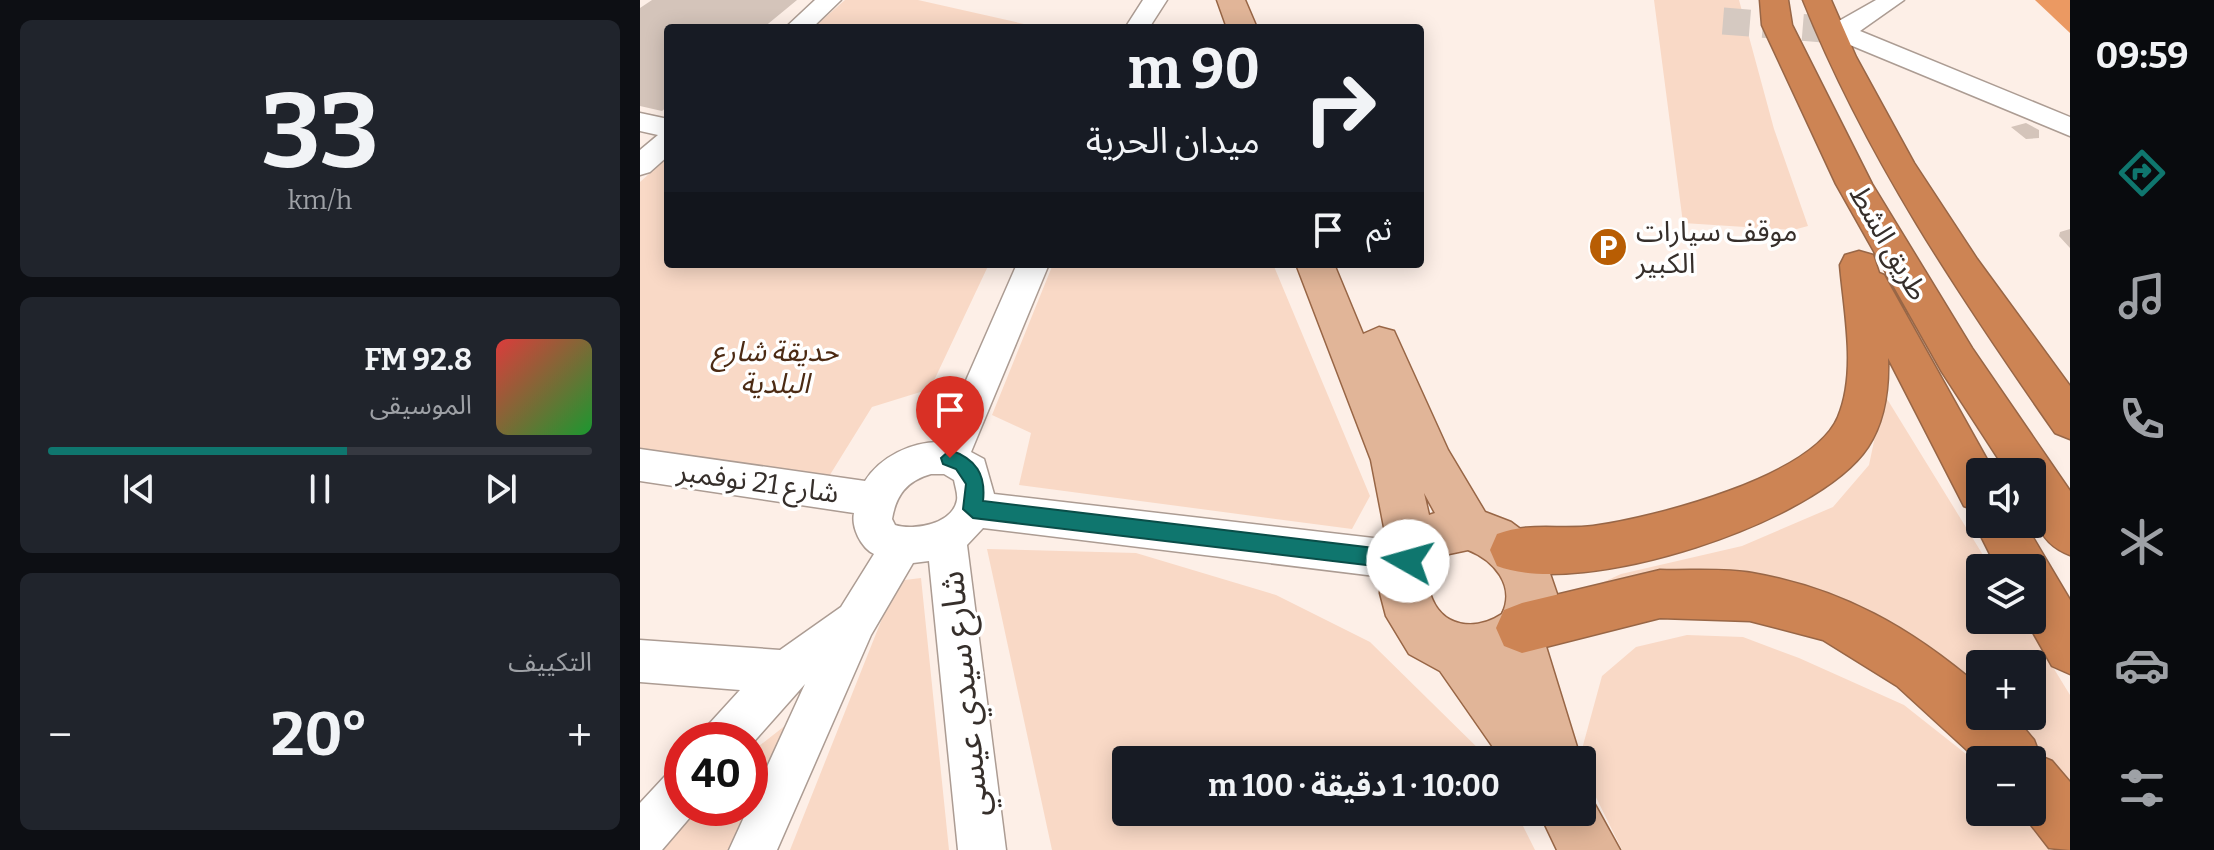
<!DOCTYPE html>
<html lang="ar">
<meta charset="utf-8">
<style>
:root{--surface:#171b24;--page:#20242c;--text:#f1f3f6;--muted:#9ea1a6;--line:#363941;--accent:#0f766e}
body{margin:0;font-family:Bitter,"Noto Sans Arabic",serif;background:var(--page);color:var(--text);direction:rtl;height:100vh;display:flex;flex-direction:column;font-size:30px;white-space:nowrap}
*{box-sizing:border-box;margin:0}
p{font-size:26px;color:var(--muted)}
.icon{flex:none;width:44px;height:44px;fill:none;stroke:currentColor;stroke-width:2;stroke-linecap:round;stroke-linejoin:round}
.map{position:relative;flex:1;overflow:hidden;direction:ltr}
.side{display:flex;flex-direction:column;gap:20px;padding:20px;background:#0d0f14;width:640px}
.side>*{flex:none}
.banner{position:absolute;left:24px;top:24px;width:760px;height:244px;border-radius:8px;box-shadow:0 4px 20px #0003;direction:rtl;background:#171b24;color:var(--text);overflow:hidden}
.buttons{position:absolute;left:1326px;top:458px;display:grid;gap:16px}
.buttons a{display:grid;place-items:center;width:80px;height:80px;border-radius:8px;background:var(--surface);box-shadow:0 4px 20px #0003;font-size:40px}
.speed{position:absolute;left:24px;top:722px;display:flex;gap:16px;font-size:40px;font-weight:700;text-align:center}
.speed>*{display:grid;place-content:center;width:104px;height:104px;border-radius:50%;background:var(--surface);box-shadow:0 4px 20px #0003;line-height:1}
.speed .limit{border:12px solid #d22;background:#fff;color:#111}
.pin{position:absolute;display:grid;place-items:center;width:68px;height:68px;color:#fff;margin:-82px -34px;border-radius:50% 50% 50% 0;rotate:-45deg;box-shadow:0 0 8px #0007}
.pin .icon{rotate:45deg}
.me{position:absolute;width:88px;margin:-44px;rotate:277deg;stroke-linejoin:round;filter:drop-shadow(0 0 6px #0008)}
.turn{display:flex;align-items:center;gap:28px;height:168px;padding:0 32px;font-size:36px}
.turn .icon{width:104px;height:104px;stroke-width:2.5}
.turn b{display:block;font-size:56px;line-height:68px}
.then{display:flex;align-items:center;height:76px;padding:0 32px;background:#0003;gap:16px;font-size:30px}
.big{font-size:60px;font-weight:700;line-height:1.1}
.side .widget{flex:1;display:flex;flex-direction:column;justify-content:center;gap:12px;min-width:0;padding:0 28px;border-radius:12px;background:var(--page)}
.side .dial{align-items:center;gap:0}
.dial b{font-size:104px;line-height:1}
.song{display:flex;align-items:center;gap:24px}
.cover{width:96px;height:96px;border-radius:12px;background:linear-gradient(135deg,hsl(0 70% 55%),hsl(130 70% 35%))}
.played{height:8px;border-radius:4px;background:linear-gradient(90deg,var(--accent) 55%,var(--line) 55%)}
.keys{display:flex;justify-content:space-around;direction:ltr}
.heat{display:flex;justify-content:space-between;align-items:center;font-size:44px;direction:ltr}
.trip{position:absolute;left:472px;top:746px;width:484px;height:80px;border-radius:8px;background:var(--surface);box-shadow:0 4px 20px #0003;font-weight:700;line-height:80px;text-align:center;direction:rtl}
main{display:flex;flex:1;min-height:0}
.dock{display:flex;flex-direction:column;width:144px;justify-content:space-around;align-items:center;background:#090b0e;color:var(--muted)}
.dock .icon{width:56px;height:56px}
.dock .selected{color:var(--accent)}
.dock b{font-size:36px;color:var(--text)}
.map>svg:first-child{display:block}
</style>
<main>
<nav class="dock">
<b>09:59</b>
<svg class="icon selected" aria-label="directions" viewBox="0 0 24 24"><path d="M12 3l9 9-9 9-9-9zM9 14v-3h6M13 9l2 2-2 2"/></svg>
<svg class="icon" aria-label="music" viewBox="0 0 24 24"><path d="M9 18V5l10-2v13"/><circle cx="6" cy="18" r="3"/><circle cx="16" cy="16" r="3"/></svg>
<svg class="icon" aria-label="phone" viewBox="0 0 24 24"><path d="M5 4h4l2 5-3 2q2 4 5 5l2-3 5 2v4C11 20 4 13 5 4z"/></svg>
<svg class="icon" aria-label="climate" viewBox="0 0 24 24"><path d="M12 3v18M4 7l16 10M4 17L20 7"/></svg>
<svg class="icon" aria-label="car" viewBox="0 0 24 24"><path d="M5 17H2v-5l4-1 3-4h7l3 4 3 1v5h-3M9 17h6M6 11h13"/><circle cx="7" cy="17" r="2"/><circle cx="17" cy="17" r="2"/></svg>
<svg class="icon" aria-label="filters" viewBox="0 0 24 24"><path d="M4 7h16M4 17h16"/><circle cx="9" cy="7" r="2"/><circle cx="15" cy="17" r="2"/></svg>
</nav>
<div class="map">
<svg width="1430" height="850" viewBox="0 0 1430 850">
<rect width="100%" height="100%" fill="#fdefe7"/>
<path fill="#f9d9c6" d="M205,0H278L402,28H173Z
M1014,0H1099L1134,129L1168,226L1153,230L1043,223Z
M28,157V264H349L290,389L232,407L188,478L0,453V182Z
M413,264H633L730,496L712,529L379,485L391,433L352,415Z
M1244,394L1351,568H1340V620H1384L1430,695V794L1356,716H1392V664H1340V700L1210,614L935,595L981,574L1102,546L1193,507L1229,465Z
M347,549L496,553L636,595L730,642L850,760H486V812H876L895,850H412Z
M281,578L309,850H150L257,581Z
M1047,635L1103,637L1159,658L1264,705L1340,765V812H1383L1409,850H982L942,769V760H939L962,676L996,647Z
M151,721L94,850H21L60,808H110V753Z"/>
<path fill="#eb9962" d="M1395,0H1430V33Z"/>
<path fill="#d4c4ba" d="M12,0H157L123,28H28V106L22,111L0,106V8Z
M1386,123L1399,130V138L1386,139L1371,127Z
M1430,229V248L1419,236L1420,232Z"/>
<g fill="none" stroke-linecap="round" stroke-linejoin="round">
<path stroke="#d5c9c1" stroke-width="27" stroke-dasharray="27 13" stroke-linecap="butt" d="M1083,21L1195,30"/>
<g stroke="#ac9c93" stroke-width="3">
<path id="minor" d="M175,0H201L172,28H145Z
M503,0H527L509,28H485Z
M1236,0H1264L1220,31L1430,117V136L1186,35L1183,30Z
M0,113L28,119V156L10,172L0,175V150L18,135L0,131Z
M377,264H409L331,452L344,459L354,494L768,542L782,548L788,561L782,574L768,580L343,528L327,545L366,850H318L289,561L273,563L231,635L137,850H89L165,684L110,746V740H62L69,724L100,690L0,682V640L140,650L201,607L234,554C221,548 211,527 214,513L0,481V449L225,481C240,457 271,442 299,442ZM291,474H304L314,480C315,486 318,494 317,500C313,524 274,531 255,525L252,519C256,496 266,481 291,474Z
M42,768V808H58L22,850H0V803L26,775Z"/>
</g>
<g stroke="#986646" stroke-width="3">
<path id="major" d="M577,0H605L617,28H587Z
M656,264H694L723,334L739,327L754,331L808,450L845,512L871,522L891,537L904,556L917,594L915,614L904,640L941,760H862L800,671L769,654L746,616L740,593L741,570L749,553L731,460ZM784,493L795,513L789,515ZM828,550C854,560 876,586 862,614C836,631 801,629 790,593L794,565L809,554Z
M942,789L948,792L980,850H917L899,812H942Z"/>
</g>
<g stroke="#986646" stroke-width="3">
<path id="highway" d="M1120,0H1148L1152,25L1232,184L1332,348L1430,491V555C1392,541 1392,507 1392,472H1367L1302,372L1196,184L1122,25Z
M1163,0H1191L1216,57L1274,163L1337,259L1430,386V439L1415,433C1319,295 1226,157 1163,0Z
M1219,251L1233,255L1239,273L1244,275L1354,472H1340V512L1324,506L1248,358C1249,389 1245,421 1228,447C1178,523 942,599 857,566L850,550L857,534C887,522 921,530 953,526C1013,518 1173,477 1198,417C1217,372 1204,312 1200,265L1205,255Z
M1340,513V524H1385L1430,600V674L1412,666L1386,620H1392V568H1357L1335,524Z
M1020,570C1050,571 1083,568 1112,573C1203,589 1271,628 1340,687V716H1374L1394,740L1400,756L1412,761L1430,782V850L1409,848L1381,812H1392V760L1340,762L1257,686L1183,640L1110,621L1020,618L882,653L864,646L856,628L864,610L882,603Z"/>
</g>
<use href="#minor" fill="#fff" fill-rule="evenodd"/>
<use href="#major" fill="#e1b598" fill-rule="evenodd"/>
<use href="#highway" fill="#cd8454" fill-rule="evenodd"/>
</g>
<path fill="#0f766e" stroke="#0a4d48" stroke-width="2" d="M310,450C336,459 346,474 343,501L768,552L775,554L778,561L775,568L768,570L333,518L323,509L326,484L316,469L303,464L301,458Z"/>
<defs>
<g id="parking-disc" transform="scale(2)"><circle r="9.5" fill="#b85d03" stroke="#fff"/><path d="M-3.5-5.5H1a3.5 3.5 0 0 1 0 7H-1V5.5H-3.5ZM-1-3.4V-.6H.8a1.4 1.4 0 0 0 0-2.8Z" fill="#fff"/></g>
</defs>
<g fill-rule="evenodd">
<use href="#parking-disc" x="968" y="247"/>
</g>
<g text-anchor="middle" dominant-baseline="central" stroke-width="7" stroke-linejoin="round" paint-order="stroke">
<g font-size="28" fill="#362f2b" stroke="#fff" text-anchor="start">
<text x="996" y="231">موقف سيارات<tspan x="996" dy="32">الكبير</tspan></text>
</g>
<g font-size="28" fill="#362f2b" stroke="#fff">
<text transform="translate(1249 243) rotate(60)">طريق الشط</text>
<text transform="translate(118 482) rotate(8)">شارع 21 نوفمبر</text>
</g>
<g font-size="28" font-style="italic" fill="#4c2b14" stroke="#fff">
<text x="135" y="351">حديقة شارع<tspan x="135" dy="32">البلدية</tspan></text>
</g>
<g font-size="34" fill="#362f2b" stroke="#fff">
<text transform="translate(324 694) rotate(-96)">شارع سيدي عيسي</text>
</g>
</g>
</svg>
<div class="buttons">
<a><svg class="icon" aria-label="sound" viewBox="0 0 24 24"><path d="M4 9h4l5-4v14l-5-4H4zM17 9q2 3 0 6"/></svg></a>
<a><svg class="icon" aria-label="layers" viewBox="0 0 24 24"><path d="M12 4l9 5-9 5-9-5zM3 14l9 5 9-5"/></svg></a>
<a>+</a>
<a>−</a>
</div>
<div class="speed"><div class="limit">40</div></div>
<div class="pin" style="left:310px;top:458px;background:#d93025"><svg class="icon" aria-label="arrive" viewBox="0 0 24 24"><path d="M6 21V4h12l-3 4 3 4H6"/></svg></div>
<svg class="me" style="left:768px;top:561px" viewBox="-20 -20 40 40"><circle r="19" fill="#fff"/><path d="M0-13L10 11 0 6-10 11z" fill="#0f766e"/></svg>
<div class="trip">10:00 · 1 دقيقة · 100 m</div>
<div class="banner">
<div class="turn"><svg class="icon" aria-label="right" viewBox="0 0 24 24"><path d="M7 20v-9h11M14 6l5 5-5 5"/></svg><div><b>90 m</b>ميدان الحرية</div></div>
<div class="then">ثم<svg class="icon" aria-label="arrive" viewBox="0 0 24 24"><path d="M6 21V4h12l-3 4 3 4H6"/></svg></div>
</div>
</div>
<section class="side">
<div class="widget dial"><b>33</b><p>km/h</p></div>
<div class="widget">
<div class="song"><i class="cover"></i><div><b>92.8 FM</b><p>الموسيقى</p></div></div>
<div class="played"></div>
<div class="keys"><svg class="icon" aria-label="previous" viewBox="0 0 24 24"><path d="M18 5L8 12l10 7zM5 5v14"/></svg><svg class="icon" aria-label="pause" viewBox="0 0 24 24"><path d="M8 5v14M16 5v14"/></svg><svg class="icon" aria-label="next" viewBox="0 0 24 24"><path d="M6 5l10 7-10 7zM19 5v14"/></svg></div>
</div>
<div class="widget"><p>التكييف</p>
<div class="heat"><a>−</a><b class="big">20°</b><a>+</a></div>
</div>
</section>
</main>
